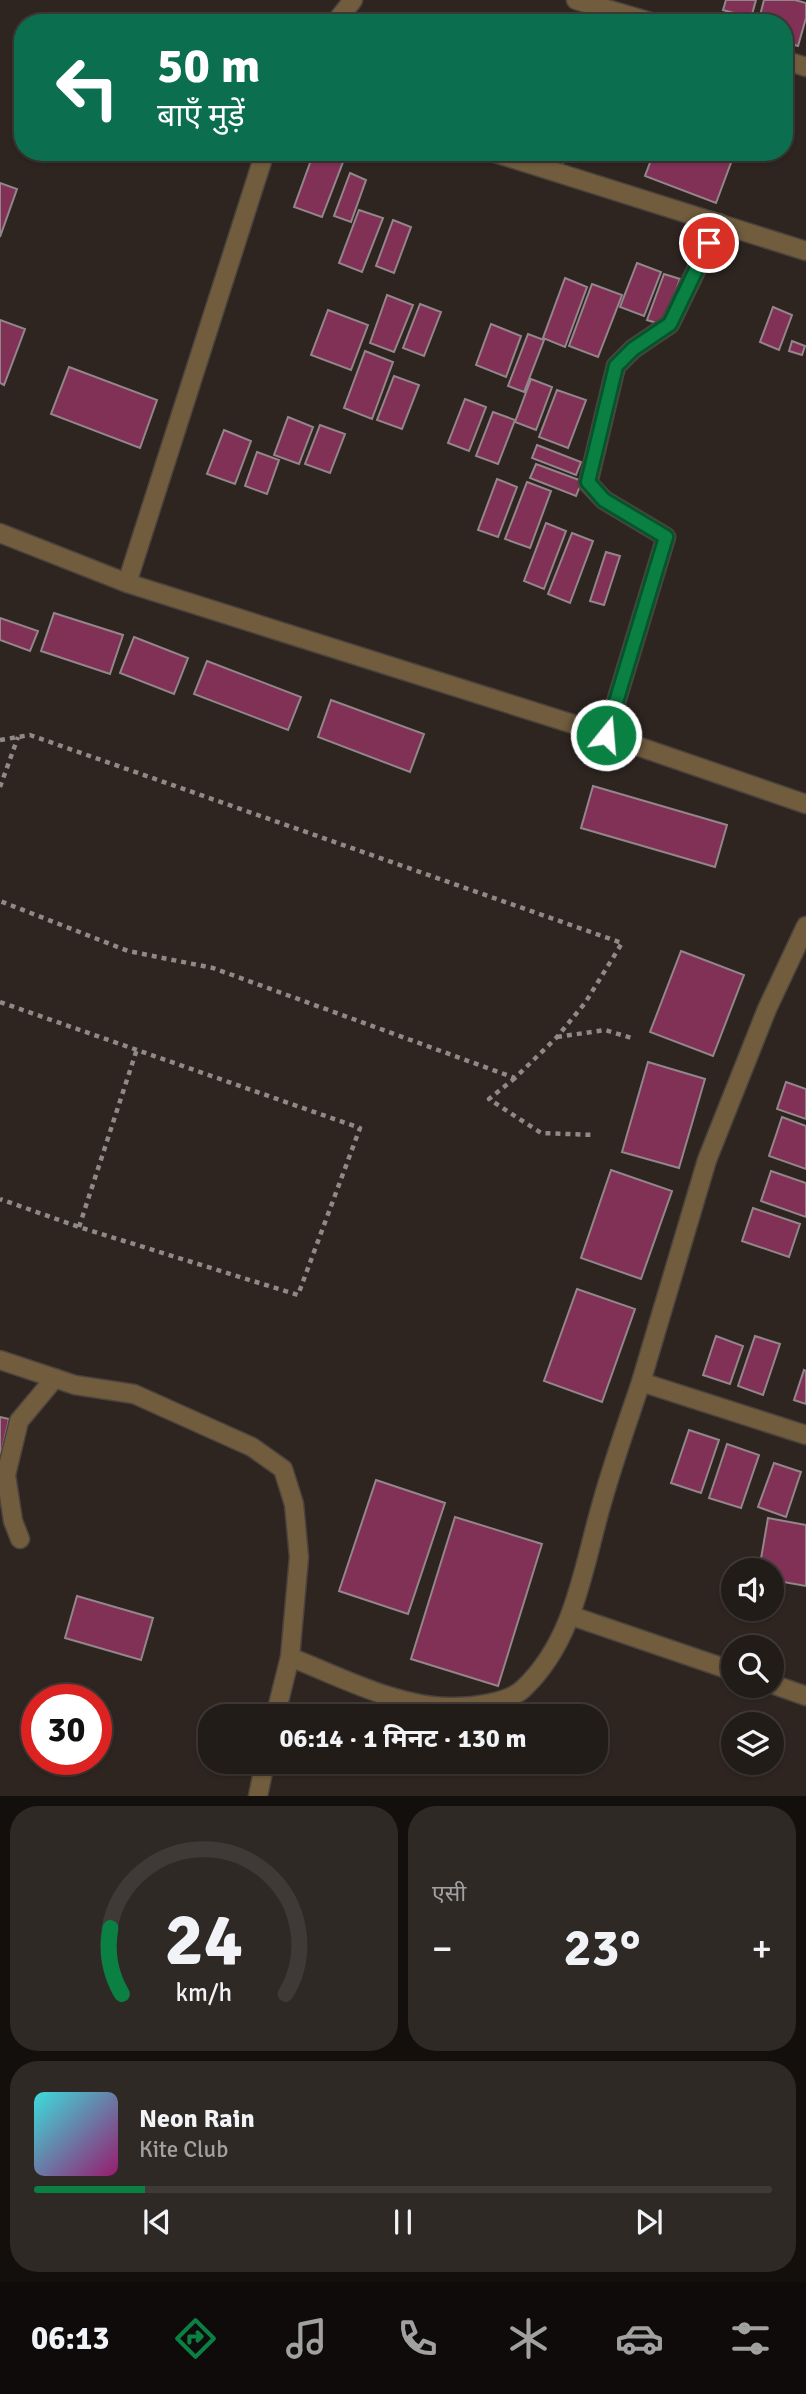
<!DOCTYPE html>
<html lang="hi">
<meta charset="utf-8">
<style>
:root{--surface:#221c18;--page:#2e2925;--text:#f1f3f6;--muted:#a2a1a2;--line:#3f3a37;--accent:#0b8043}
body{margin:0;font-family:Signika,"Noto Sans Devanagari",sans-serif;background:var(--page);color:var(--text);height:100vh;display:flex;flex-direction:column;font-size:26px;white-space:nowrap}
*{box-sizing:border-box;margin:0}
p{font-size:23px;color:var(--muted)}
.icon{flex:none;width:38px;height:38px;fill:none;stroke:currentColor;stroke-width:2;stroke-linecap:round;stroke-linejoin:round}
.map{position:relative;height:1796px;overflow:hidden}
.details{display:flex;flex-direction:column;gap:10px;padding:10px;background:#130f0d;flex:1}
.details>*{flex:none}
.top-card{position:absolute;left:14px;top:14px;width:779px;height:147px;border-radius:28px;box-shadow:0 2px 5px #0004,0 0 0 2px var(--line);background:#0b6e4f;color:#fff;overflow:hidden}
.fabs{position:absolute;left:721px;top:1558px;display:grid;gap:14px}
.fabs a{display:grid;place-items:center;width:63px;height:63px;border-radius:50%;background:var(--surface);box-shadow:0 2px 5px #0004,0 0 0 2px var(--line);font-size:35px}
.speed{position:absolute;left:21px;top:1684px;display:flex;gap:14px;font-size:35px;font-weight:700;text-align:center}
.speed>*{display:grid;place-content:center;width:91px;height:91px;border-radius:50%;background:var(--surface);box-shadow:0 2px 5px #0004,0 0 0 2px var(--line);line-height:1}
.speed .limit{border:10px solid #d22;background:#fff;color:#111}
.pin{position:absolute;display:grid;place-items:center;width:60px;height:60px;color:#fff;margin:-30px;border:4px solid #fff;border-radius:50%;box-shadow:0 2px 7px #0007}
.me{position:absolute;width:77px;margin:-38px;rotate:17deg;stroke-linejoin:round;filter:drop-shadow(0 0 5px #0008)}
.turn{display:flex;align-items:center;gap:24px;height:147px;padding:0 28px;font-size:32px}
.turn .icon{width:91px;height:91px;stroke-width:2.5}
.turn b{display:block;font-size:49px;line-height:60px}
.big{font-size:52px;font-weight:700;line-height:1.1}
.details .card{flex:1;display:flex;flex-direction:column;justify-content:center;gap:10px;min-width:0;padding:0 24px;border-radius:28px;background:var(--page)}
.details .dial{align-items:center;gap:0}
.dial svg{height:182px;overflow:visible;fill:none;stroke:var(--line);stroke-width:7;stroke-linecap:round;text-anchor:middle}
.dial text{fill:var(--text);stroke:none}
.song{display:flex;align-items:center;gap:21px}
.cover{width:84px;height:84px;border-radius:10px;background:linear-gradient(135deg,hsl(180 70% 55%),hsl(320 70% 35%))}
.played{height:7px;border-radius:4px;background:linear-gradient(90deg,var(--accent) 15%,var(--line) 15%)}
.keys{display:flex;justify-content:space-around;direction:ltr}
.heat{display:flex;justify-content:space-between;align-items:center;font-size:38px;direction:ltr}
.details .tiles{flex:1;display:grid;gap:10px;grid-template-columns:1fr 1fr}
.card:last-child{grid-column:span 2}
.trip{position:absolute;left:198px;top:1704px;width:410px;height:70px;border-radius:28px;background:var(--surface);box-shadow:0 2px 5px #0004,0 0 0 2px var(--line);font-weight:700;line-height:70px;text-align:center}
.menu{display:flex;height:112px;justify-content:space-around;align-items:center;background:#0e0b0a;color:var(--muted)}
.menu .icon{width:49px;height:49px}
.menu .active{color:var(--accent)}
.menu b{font-size:32px;color:var(--text)}
.map>svg:first-child{display:block}
</style>
<div class="map">
<svg width="806" height="1796" viewBox="0 0 806 1796">
<rect width="100%" height="100%" fill="#2e2520"/>
<path fill="#813156" stroke="#92868a" stroke-width="2" d="M726,0H756L751,18L723,10Z
M764,0H795L806,3V18L798,46L784,42V23H758Z
M314,152L343,162L322,217L294,207Z
M519,152H567L561,168Z
M654,152H669L688,159L691,152H735L716,203L645,176Z
M350,173L366,180L351,222L334,216Z
M0,183L17,189L0,237Z
M359,210L383,218L362,272L339,263Z
M393,220L411,227L394,273L376,266Z
M637,263L661,272L644,316L620,307Z
M664,274L680,279L663,325L647,320Z
M565,278L587,287L565,347L543,338Z
M592,284L622,295L598,357L569,346Z
M387,295L413,305L394,352L370,343Z
M420,304L441,312L424,356L403,348Z
M773,307L792,315L779,350L760,342Z
M328,310L368,325L351,370L311,355Z
M0,320L25,329L4,385L0,383Z
M491,324L521,336L506,377L476,365Z
M528,334L544,340L524,392L508,386Z
M792,341L805,346L802,355L789,351Z
M365,351L393,362L372,419L344,408Z
M69,367L157,400L140,448L51,414Z
M394,376L419,385L402,429L377,420Z
M531,379L552,387L536,430L515,422Z
M557,390L586,400L568,448L539,437Z
M465,399L486,407L469,451L448,443Z
M493,412L515,420L498,464L476,456Z
M288,417L313,427L299,464L274,455Z
M320,425L345,434L330,473L305,464Z
M224,430L251,441L235,484L207,474Z
M537,445L581,462L576,475L532,458Z
M257,452L279,460L267,494L245,486Z
M536,464L582,481L576,496L530,478Z
M497,479L517,487L498,537L478,530Z
M527,482L551,491L530,548L505,539Z
M546,523L566,531L544,589L524,581Z
M572,533L593,541L570,603L548,594Z
M606,552L620,556L604,605L590,601Z
M54,613L123,635L110,674L41,651Z
M0,618L38,631L30,651L0,640Z
M134,637L188,658L174,694L120,673Z
M207,661L301,697L288,730L194,694Z
M331,700L424,734L410,772L318,737Z
M593,786L727,825L715,867L581,828Z
M681,951L744,975L713,1056L650,1032Z
M648,1062L705,1079L679,1168L622,1152Z
M786,1082L806,1089V1119L777,1109Z
M782,1117L806,1126V1169L769,1156Z
M611,1170L672,1191L641,1279L581,1258Z
M771,1171L806,1183V1217L761,1201Z
M753,1208L800,1224L789,1257L742,1241Z
M577,1289L635,1309L602,1402L544,1381Z
M716,1336L743,1346L730,1384L703,1375Z
M755,1336L780,1344L763,1395L738,1386Z
M804,1370L806,1371V1404L794,1400Z
M0,1417L9,1419L0,1459Z
M689,1430L719,1440L701,1493L671,1483Z
M727,1444L759,1455L741,1508L709,1498Z
M774,1463L801,1472L786,1517L758,1507Z
M376,1480L445,1503L408,1614L339,1591Z
M455,1517L542,1544L498,1686L411,1659Z
M768,1518L806,1525V1586L772,1580V1570H759Z
M77,1596L153,1618L141,1660L65,1638Z"/>
<g fill="none" stroke-linecap="round" stroke-linejoin="round">
<g stroke="#4b433e" stroke-width="21">
<path id="street" d="M576,0L654,23
M335,23L353,0
M784,60L806,67
M492,152L806,251
M0,533L127,583L573,724L806,804
M127,583L265,152
M606,735L666,537L604,500L588,483L616,366L633,349L670,324L719,223
M0,1360L75,1385L134,1394L252,1447L283,1469L294,1504L299,1557L290,1657L275,1717
M641,1382L707,1160L767,1009L806,926
M20,1539L13,1521L6,1475L19,1421L55,1378
M572,1616L733,1671
M290,1657C338,1676 399,1708 452,1707C472,1707 508,1703 523,1689C576,1639 583,1566 603,1499C614,1460 628,1421 641,1382L806,1435
M772,1684L806,1696
M258,1796L265,1762"/>
</g>
<path stroke="#918985" stroke-width="4.5" stroke-dasharray="5 5" stroke-linecap="butt" d="M0,740L30,735L622,943L585,1003L557,1037L515,1078L213,968L128,951L0,901
M0,787L18,737
M0,1002L360,1128L298,1295L79,1227L0,1199
M557,1037L605,1030L635,1039
M515,1078L489,1099L541,1133L595,1135
M79,1227L137,1049"/>
<use href="#street" stroke="#715c3d" stroke-width="18"/>
</g>
<g fill="none" stroke-linecap="round" stroke-linejoin="round">
<g stroke="#07532c" stroke-width="18">
<path id="route" d="M606,735L666,537L604,500L588,482L616,366L633,349L670,324L709,243"/>
</g>
<use href="#route" stroke="#0b8043" stroke-width="12"/>
</g>
</svg>
<div class="fabs">
<a><svg class="icon" aria-label="sound" viewBox="0 0 24 24"><path d="M4 9h4l5-4v14l-5-4H4zM17 9q2 3 0 6"/></svg></a>
<a><svg class="icon" aria-label="search" viewBox="0 0 24 24"><circle cx="10" cy="10" r="6"/><path d="M15 15l6 6"/></svg></a>
<a><svg class="icon" aria-label="layers" viewBox="0 0 24 24"><path d="M12 4l9 5-9 5-9-5zM3 14l9 5 9-5"/></svg></a>
</div>
<div class="speed"><div class="limit">30</div></div>
<div class="pin" style="left:709px;top:243px;background:#d93025"><svg class="icon" aria-label="arrive" viewBox="0 0 24 24"><path d="M6 21V4h12l-3 4 3 4H6"/></svg></div>
<svg class="me" style="left:606px;top:735px" viewBox="-20 -20 40 40"><circle r="17" fill="#0b8043" stroke="#fff" stroke-width="3"/><path d="M0-11L8 9 0 5-8 9z" fill="#fff"/></svg>
<div class="trip">06:14 · 1 मिनट · 130 m</div>
<div class="top-card">
<div class="turn"><svg class="icon" aria-label="left" viewBox="0 0 24 24"><path d="M17 20v-9H6M10 6l-5 5 5 5"/></svg><div><b>50 m</b>बाएँ मुड़ें</div></div>
</div>
</div>
<section class="details">
<div class="tiles">
<div class="card dial"><svg viewBox="0 0 100 80">
<path d="M14 69A42 42 0 1 1 86 69"/>
<path d="M14 69A42 42 0 0 1 9 40" stroke="#0b8043"/>
<text x="50" y="56" font-size="32" font-weight="700">24</text>
<text x="50" y="72" font-size="11">km/h</text>
</svg></div>
<div class="card"><p>एसी</p>
<div class="heat"><a>−</a><b class="big">23°</b><a>+</a></div>
</div>
<div class="card">
<div class="song"><i class="cover"></i><div><b>Neon Rain</b><p>Kite Club</p></div></div>
<div class="played"></div>
<div class="keys"><svg class="icon" aria-label="previous" viewBox="0 0 24 24"><path d="M18 5L8 12l10 7zM5 5v14"/></svg><svg class="icon" aria-label="pause" viewBox="0 0 24 24"><path d="M8 5v14M16 5v14"/></svg><svg class="icon" aria-label="next" viewBox="0 0 24 24"><path d="M6 5l10 7-10 7zM19 5v14"/></svg></div>
</div>
</div>
</section>
<nav class="menu">
<b>06:13</b>
<svg class="icon active" aria-label="directions" viewBox="0 0 24 24"><path d="M12 3l9 9-9 9-9-9zM9 14v-3h6M13 9l2 2-2 2"/></svg>
<svg class="icon" aria-label="music" viewBox="0 0 24 24"><path d="M9 18V5l10-2v13"/><circle cx="6" cy="18" r="3"/><circle cx="16" cy="16" r="3"/></svg>
<svg class="icon" aria-label="phone" viewBox="0 0 24 24"><path d="M5 4h4l2 5-3 2q2 4 5 5l2-3 5 2v4C11 20 4 13 5 4z"/></svg>
<svg class="icon" aria-label="climate" viewBox="0 0 24 24"><path d="M12 3v18M4 7l16 10M4 17L20 7"/></svg>
<svg class="icon" aria-label="car" viewBox="0 0 24 24"><path d="M5 17H2v-5l4-1 3-4h7l3 4 3 1v5h-3M9 17h6M6 11h13"/><circle cx="7" cy="17" r="2"/><circle cx="17" cy="17" r="2"/></svg>
<svg class="icon" aria-label="filters" viewBox="0 0 24 24"><path d="M4 7h16M4 17h16"/><circle cx="9" cy="7" r="2"/><circle cx="15" cy="17" r="2"/></svg>
</nav>
